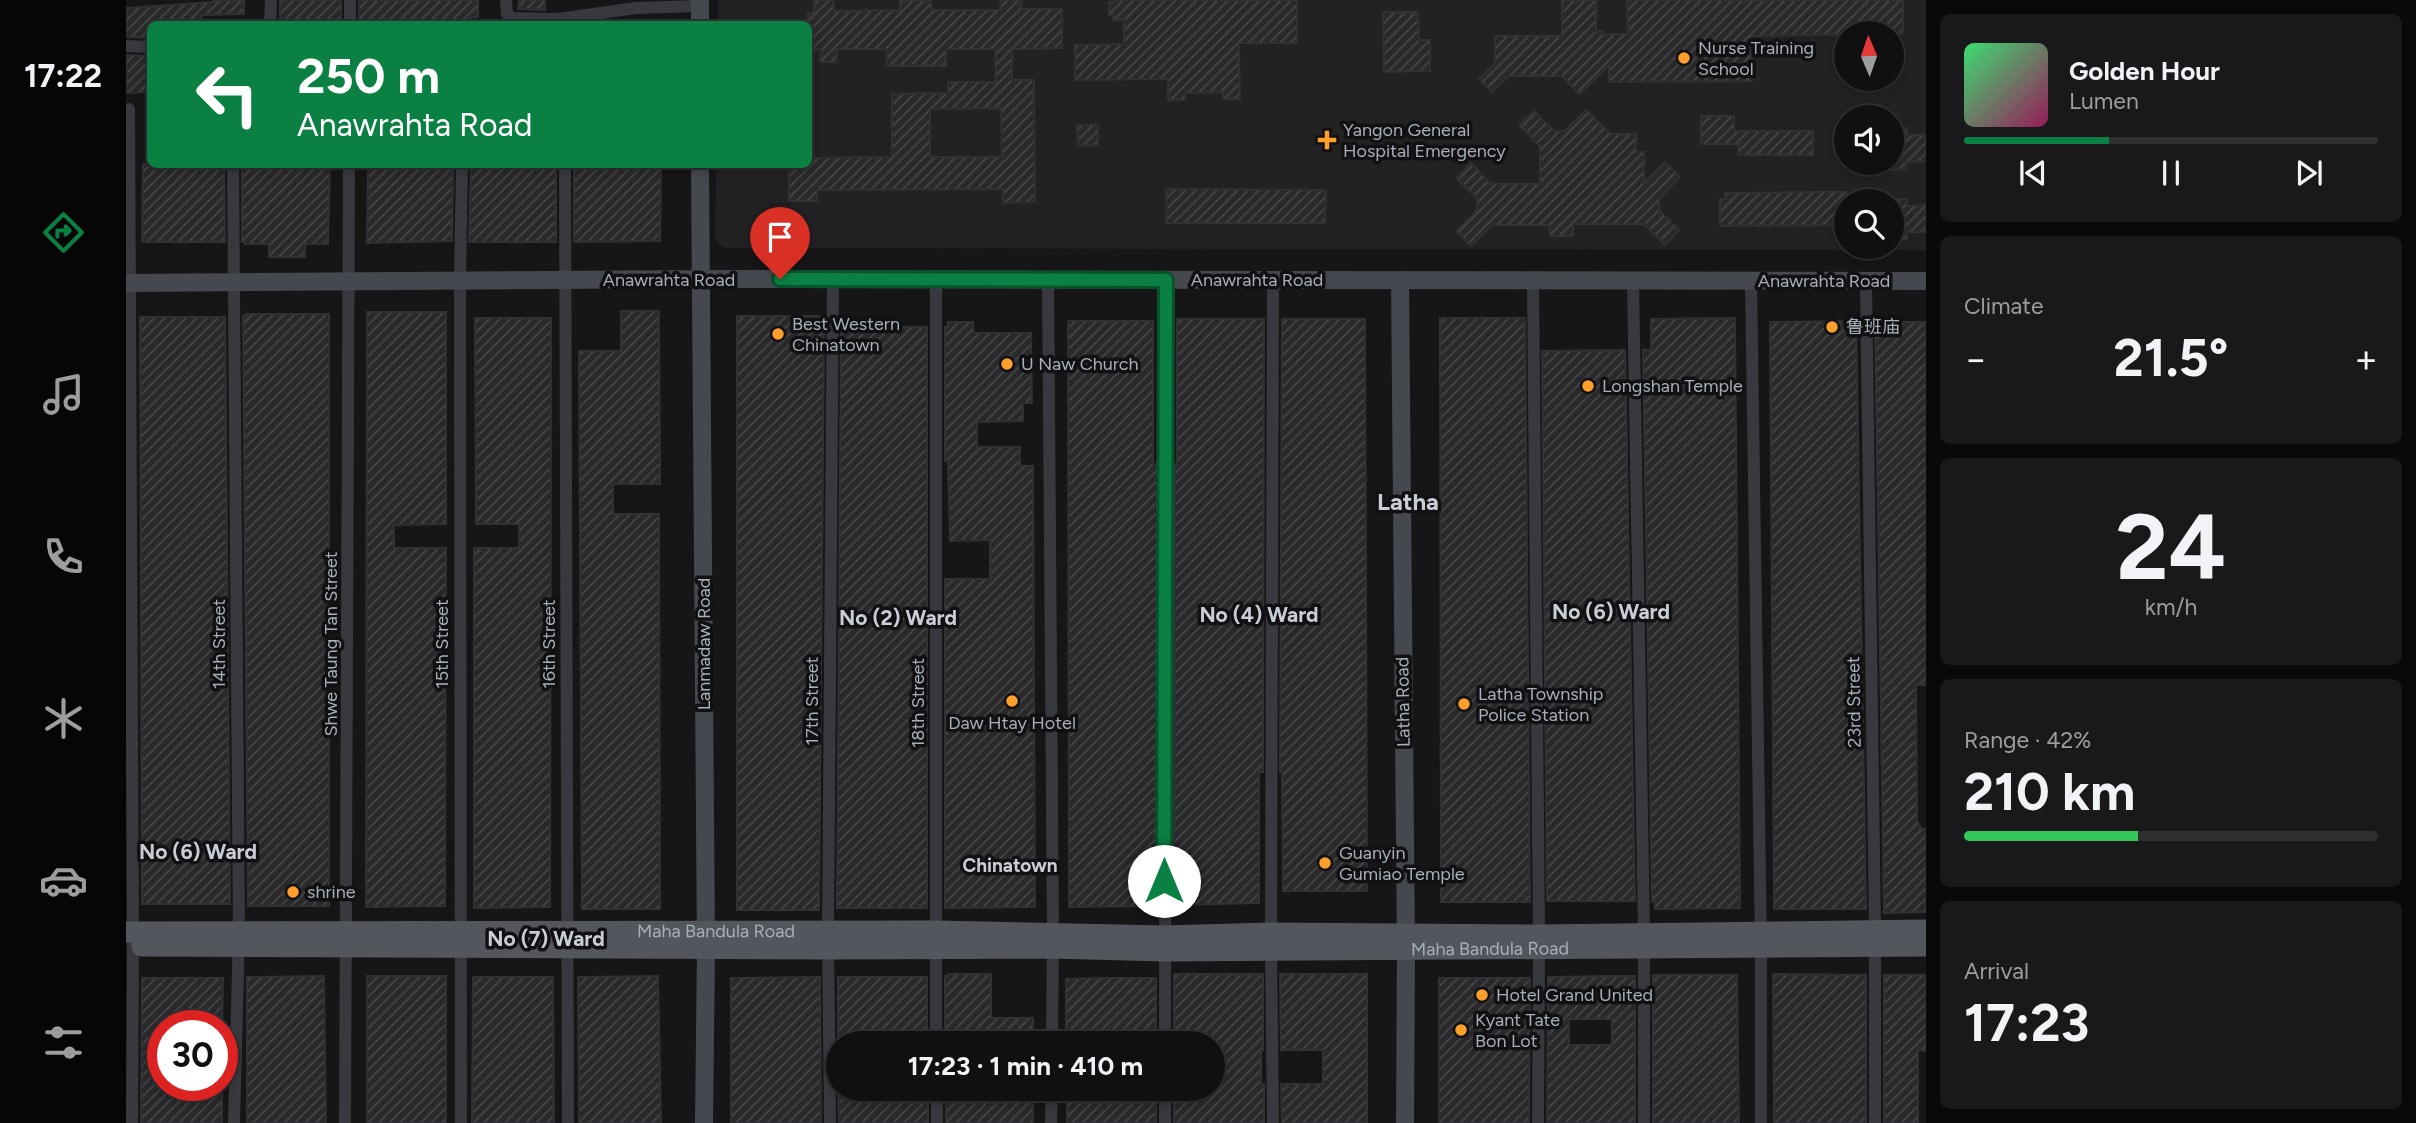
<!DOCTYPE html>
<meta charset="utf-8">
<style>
:root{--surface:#101012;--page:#19191b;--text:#f1f3f6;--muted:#9c9d9f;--line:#303032;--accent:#0b8043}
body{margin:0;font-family:Figtree,"Noto Sans SC",sans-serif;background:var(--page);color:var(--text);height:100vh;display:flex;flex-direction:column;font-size:26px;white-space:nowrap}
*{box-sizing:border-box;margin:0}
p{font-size:23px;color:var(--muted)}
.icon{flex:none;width:38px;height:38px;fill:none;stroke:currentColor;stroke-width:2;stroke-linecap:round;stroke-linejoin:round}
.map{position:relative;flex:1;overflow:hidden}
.side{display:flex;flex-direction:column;gap:14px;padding:14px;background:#09090a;width:490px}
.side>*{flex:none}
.guide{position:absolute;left:21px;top:21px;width:665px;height:147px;border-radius:10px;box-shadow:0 4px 10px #0003,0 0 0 2px var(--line);background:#0b8043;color:#fff;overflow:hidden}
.needle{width:46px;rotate:358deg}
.controls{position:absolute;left:1708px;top:21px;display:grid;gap:14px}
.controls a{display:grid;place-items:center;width:70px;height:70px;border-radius:50%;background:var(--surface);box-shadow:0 4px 10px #0003,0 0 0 2px var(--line);font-size:35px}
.speed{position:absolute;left:21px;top:1010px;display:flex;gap:14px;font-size:35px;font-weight:700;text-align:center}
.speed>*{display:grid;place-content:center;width:91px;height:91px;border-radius:50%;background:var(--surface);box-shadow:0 4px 10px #0003,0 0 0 2px var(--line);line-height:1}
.speed .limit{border:10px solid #d22;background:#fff;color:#111}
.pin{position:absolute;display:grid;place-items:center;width:60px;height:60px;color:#fff;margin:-72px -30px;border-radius:50% 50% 50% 0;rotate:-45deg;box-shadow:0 0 7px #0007}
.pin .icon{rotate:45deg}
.me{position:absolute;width:77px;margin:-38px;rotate:0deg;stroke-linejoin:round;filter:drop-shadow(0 0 5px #0008)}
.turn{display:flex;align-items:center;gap:24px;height:147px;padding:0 35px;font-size:32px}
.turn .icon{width:91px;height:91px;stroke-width:2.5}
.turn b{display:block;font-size:49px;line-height:60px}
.big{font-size:52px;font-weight:700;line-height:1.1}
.side .tile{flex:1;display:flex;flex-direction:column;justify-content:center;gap:10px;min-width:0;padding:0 24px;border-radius:10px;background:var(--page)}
.side .dial{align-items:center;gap:0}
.dial b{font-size:91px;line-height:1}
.song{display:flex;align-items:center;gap:21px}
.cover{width:84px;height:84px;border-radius:10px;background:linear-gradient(135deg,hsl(140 70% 55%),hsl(330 70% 35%))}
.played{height:7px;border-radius:4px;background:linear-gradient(90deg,var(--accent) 35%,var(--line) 35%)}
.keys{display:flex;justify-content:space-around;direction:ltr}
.heat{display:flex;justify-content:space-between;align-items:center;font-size:38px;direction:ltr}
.charge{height:10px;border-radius:5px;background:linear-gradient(90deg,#34c759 42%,var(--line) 0)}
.trip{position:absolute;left:700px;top:1031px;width:399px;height:70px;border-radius:35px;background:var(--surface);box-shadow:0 4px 10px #0003,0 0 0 2px var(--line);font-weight:700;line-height:70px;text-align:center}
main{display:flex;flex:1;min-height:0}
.dock{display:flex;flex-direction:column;width:126px;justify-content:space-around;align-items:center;background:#060607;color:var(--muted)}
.dock .icon{width:49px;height:49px}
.dock .on{color:var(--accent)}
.dock b{font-size:32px;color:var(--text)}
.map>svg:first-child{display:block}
</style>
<main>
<nav class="dock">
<b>17:22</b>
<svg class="icon on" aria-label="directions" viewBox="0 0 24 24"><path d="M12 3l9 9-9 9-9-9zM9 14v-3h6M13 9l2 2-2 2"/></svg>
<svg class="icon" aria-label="music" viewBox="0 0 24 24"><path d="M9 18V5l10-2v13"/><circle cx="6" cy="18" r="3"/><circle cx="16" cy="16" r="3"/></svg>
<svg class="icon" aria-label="phone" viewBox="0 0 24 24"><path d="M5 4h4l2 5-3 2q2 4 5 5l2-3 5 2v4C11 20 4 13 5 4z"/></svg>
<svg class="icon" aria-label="climate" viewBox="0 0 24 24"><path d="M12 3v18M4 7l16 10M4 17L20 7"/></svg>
<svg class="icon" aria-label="car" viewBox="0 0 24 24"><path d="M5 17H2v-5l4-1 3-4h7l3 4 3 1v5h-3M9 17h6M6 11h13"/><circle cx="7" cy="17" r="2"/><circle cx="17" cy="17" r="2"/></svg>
<svg class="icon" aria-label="filters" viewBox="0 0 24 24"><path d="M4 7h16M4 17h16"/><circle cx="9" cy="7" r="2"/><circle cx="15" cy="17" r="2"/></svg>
</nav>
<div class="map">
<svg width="1800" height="1123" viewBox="0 0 1800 1123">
<defs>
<pattern id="building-hatch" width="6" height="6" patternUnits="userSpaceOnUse" patternTransform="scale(1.75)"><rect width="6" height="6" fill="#29292c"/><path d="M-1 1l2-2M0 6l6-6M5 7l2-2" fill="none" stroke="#454648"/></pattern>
</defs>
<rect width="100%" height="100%" fill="#161618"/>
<path fill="#222225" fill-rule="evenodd" d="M592,0H1800V250L600,248L592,244L589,236L590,165L682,164V24H592ZM1720,33H1766V79H1720ZM1720,117H1766V163H1720ZM1720,201H1766V247H1720Z"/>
<path fill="url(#building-hatch)" stroke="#303035" stroke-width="2" fill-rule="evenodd" d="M88,0H118V14L76,15V24H24V38L0,37V8L88,2Z
M154,0H215V24H154Z
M233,0H352V17H345V23L332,24V20L290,21V24H233Z
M393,0H419V10L392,9Z
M688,0H708V11L774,10V0H805V10H875L874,0H895V9H936V48L886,49V80H908L909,202L877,203V189L691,190V201H663V164H682V158L766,157V94L822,93V82H870L869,49H820V66H760L761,49H711L710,62H694L695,50H682V13H688ZM875,108L876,157H804V109Z
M997,0H1171V43H1113L1114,99H1097V92L1059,93V100H1042V79L949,80V45L998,44V20H987L986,15H983V2Z
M1436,0H1470V31H1476V34H1502L1501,0H1777V33L1625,36L1626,81L1483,82V66L1453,94L1436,76H1383L1366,92L1353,79L1369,63V36H1436Z
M1257,12H1292L1293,40H1304V71L1258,72Z
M0,55L24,56V92L0,93Z
M1460,110L1485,134H1510V152H1518V183L1539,162L1554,177L1533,199V210L1553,230L1539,245L1518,224H1447V236H1424L1423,225H1366L1345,246L1330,231L1351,210V198L1330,178L1345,163L1365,184H1414V146L1393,125L1408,111L1428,131H1439Z
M1575,116H1608V131H1687V155H1612V144H1575Z
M951,125H972V145L952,146Z
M1766,128H1781V135H1800V161L1780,162V169L1766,170Z
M17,164H98L99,242H16Z
M116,164H204L202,244H179V257H143V244H119L120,242H116Z
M242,164H327L326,241L241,243Z
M345,164H430V242H343Z
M448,164H535L534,241L448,242Z
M1040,189L1200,190L1199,223H1040Z
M1692,192H1720V225L1594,226V199H1600L1599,193Z
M1766,199H1781V206L1800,205V232H1781V240H1766Z
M495,311H533L534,484H487V514H533L534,909H456L453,351H495Z
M241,312H320V524L268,525V548H320L319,906L240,907Z
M120,314H203V906H122L117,316H120Z
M611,316H693V327H698L693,910H611Z
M14,317H99L104,904H16Z
M349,318H425L424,907L348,908V548H393V524H350Z
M1314,318H1399L1404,902H1315Z
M1609,318L1614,908L1529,909V901H1526L1517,350H1525V319Z
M1051,319H1138L1137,772H1133V903L1048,905L1049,464H1051Z
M1156,319H1239L1241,891H1157L1156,772H1154Z
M942,321H1027V464H1031L1030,906H1028L943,907Z
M1730,321L1740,909H1648L1644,322Z
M822,322H847L848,333H905L906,403H897V421L851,422V447H894V466H907L909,907L819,908V579H864V540L824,541L822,461H819V327H822Z
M1749,322H1800V685H1790L1791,821L1796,829H1800V912L1758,913Z
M715,327H801V908H711Z
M1499,350L1509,901H1421L1416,351Z
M822,974H865V1018H907V1043H819V976H822Z
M1048,974H1137V1050H1135V1084H1138V1123H1048V1088H1094L1096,1077V1043H1048Z
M1154,974H1241V1123H1156L1155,1084H1197V1050H1155Z
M1647,974L1740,975V1123H1648Z
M1527,975H1611L1613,1123H1527Z
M1758,975H1800V1051L1792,1050V1123H1758Z
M198,976L200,1123H121V977Z
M241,976H320V1123H241Z
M532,976L535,1123H453L452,977Z
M1486,976H1509V1123H1421L1422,977ZM1443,1019H1486V1045H1443Z
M347,977H427L428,1123H346Z
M694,977L695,1123H605V978Z
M712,977H801V1043H712V1075Z
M16,978H97L96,1026H37V1085H96V1123H15Z
M986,978H1030V1043H940V979Z
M1313,978H1404L1403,1123H1313Z
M712,1088H802V1123H713Z
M820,1088H907V1123H820Z
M941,1088H1030V1123H941Z"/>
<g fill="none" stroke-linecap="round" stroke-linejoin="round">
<path stroke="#37393e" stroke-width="12" d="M380,0L381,14L386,18L432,19L510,8L574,6
M144,24L145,0
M224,24V0
M0,46L24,47
M3,109L7,946L6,1123
M107,164L113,932L108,1123
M439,164L442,1123
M922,280L927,932L926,1043
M1407,280L1413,935
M1507,281L1518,933
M1625,281L1635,947V1123
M1740,281L1749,930V1123
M1145,933L1147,280
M1518,948V1123
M1145,949L1147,1123
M810,1043V279
M1039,1043L1040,280
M811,1088V1123
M1039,1088V1123
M219,1123L223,164
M335,1123L334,281L336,164
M704,1123L702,932L707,279
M925,1123L926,1088
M1412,1123L1413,949"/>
<path stroke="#45484e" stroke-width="18" d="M574,24V0
M574,164L580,948L578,1123
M1274,280L1280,951L1279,1123
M0,283L575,279L1800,281"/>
<g stroke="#53565d" stroke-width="21">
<path id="s1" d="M0,932L809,931L1038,936L1145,933L1413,935L1800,930"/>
<path id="s2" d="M16,946L702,949L926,948L1038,951L1800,946"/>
</g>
</g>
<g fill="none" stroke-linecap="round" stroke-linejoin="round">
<g stroke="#07532c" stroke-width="18">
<path id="route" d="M654,279L1040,280L1038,881"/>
</g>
<use href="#route" stroke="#0b8043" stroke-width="12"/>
</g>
<g fill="#fd9f2a" stroke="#111113" stroke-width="2.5">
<circle cx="1558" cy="58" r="7"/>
<path d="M1197.5 129.5h7v7h7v7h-7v7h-7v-7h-7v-7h7z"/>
<circle cx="1706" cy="327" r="7"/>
<circle cx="652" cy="334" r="7"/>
<circle cx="881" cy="364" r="7"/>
<circle cx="1462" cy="386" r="7"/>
<circle cx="886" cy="701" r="7"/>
<circle cx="1338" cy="704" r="7"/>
<circle cx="1199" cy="863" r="7"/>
<circle cx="167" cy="892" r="7"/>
<circle cx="1356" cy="995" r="7"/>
<circle cx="1335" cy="1030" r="7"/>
</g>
<g text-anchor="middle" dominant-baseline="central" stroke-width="7" stroke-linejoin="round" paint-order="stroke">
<g font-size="18" fill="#a7afb9" stroke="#111113" text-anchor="start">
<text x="1572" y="48">Nurse Training<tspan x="1572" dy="21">School</tspan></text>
<text x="1217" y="130">Yangon General<tspan x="1217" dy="21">Hospital Emergency</tspan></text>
<text x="666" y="324">Best Western<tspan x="666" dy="21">Chinatown</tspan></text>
<text x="1720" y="327">鲁班庙</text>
<text x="895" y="364">U Naw Church</text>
<text x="1476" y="386">Longshan Temple</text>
<text x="1352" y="694">Latha Township<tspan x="1352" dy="21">Police Station</tspan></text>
<text x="886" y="723" text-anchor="middle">Daw Htay Hotel</text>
<text x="1213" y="853">Guanyin<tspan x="1213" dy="21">Gumiao Temple</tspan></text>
<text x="181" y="892">shrine</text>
<text x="1370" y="995">Hotel Grand United</text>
<text x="1349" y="1020">Kyant Tate<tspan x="1349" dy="21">Bon Lot</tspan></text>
</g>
<g font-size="18" fill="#a7afb9" stroke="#111113">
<text x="543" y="280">Anawrahta Road</text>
<text x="1131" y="280">Anawrahta Road</text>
<text x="1698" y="281">Anawrahta Road</text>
<text transform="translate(93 644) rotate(-90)">14th Street</text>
<text transform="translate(205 644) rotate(-90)">Shwe Taung Tan Street</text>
<text transform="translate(316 644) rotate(-90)">15th Street</text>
<text transform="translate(423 644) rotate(-90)">16th Street</text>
<text transform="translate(578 644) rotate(-90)">Lanmadaw Road</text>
<text transform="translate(686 701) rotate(-90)">17th Street</text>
<text transform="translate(1277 702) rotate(-91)">Latha Road</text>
<text transform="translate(1728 702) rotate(-91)">23rd Street</text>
<text transform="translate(792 703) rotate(-90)">18th Street</text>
<text stroke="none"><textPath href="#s1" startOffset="590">Maha Bandula Road</textPath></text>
<text stroke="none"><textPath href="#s2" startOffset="1348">Maha Bandula Road</textPath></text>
</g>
<g font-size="19" font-weight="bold" fill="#c9cdd5" stroke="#111113">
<text x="884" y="865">Chinatown</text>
</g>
<g font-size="21" font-weight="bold" fill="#c9cdd5" stroke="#111113">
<text x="1485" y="611">No (6) Ward</text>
<text x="1133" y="614">No (4) Ward</text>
<text x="772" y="617">No (2) Ward</text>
<text x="72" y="851">No (6) Ward</text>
<text x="420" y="938">No (7) Ward</text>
</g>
<g font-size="24" font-weight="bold" fill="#c9cdd5" stroke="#111113">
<text x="1282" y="501">Latha</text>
</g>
</g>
</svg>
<div class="controls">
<a><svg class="needle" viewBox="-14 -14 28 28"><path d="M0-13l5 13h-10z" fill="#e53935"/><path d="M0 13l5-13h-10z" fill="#9c9d9f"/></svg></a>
<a><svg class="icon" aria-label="sound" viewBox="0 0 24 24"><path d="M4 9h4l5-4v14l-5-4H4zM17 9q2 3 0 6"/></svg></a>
<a><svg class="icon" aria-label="search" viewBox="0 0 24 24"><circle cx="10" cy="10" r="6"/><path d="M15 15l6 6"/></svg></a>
</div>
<div class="speed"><div class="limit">30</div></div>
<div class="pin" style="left:654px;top:279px;background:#d93025"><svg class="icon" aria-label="arrive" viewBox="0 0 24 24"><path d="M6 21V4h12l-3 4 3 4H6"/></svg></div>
<svg class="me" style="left:1038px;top:881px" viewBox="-20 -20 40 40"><circle r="19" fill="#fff"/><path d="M0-13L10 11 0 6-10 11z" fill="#0b8043"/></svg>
<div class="trip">17:23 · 1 min · 410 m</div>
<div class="guide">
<div class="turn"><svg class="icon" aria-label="left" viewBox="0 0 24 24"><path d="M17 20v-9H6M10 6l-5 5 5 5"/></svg><div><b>250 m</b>Anawrahta Road</div></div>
</div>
</div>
<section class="side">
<div class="tile">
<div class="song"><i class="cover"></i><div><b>Golden Hour</b><p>Lumen</p></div></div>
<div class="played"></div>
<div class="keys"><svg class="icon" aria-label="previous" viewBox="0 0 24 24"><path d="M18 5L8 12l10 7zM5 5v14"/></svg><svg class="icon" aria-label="pause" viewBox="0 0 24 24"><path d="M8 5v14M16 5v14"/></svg><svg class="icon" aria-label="next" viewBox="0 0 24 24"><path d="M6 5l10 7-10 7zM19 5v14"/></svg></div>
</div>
<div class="tile"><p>Climate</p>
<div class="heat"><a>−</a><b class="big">21.5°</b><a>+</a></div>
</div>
<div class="tile dial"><b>24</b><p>km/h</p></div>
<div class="tile"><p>Range · 42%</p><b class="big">210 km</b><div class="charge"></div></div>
<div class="tile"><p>Arrival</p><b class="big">17:23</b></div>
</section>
</main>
